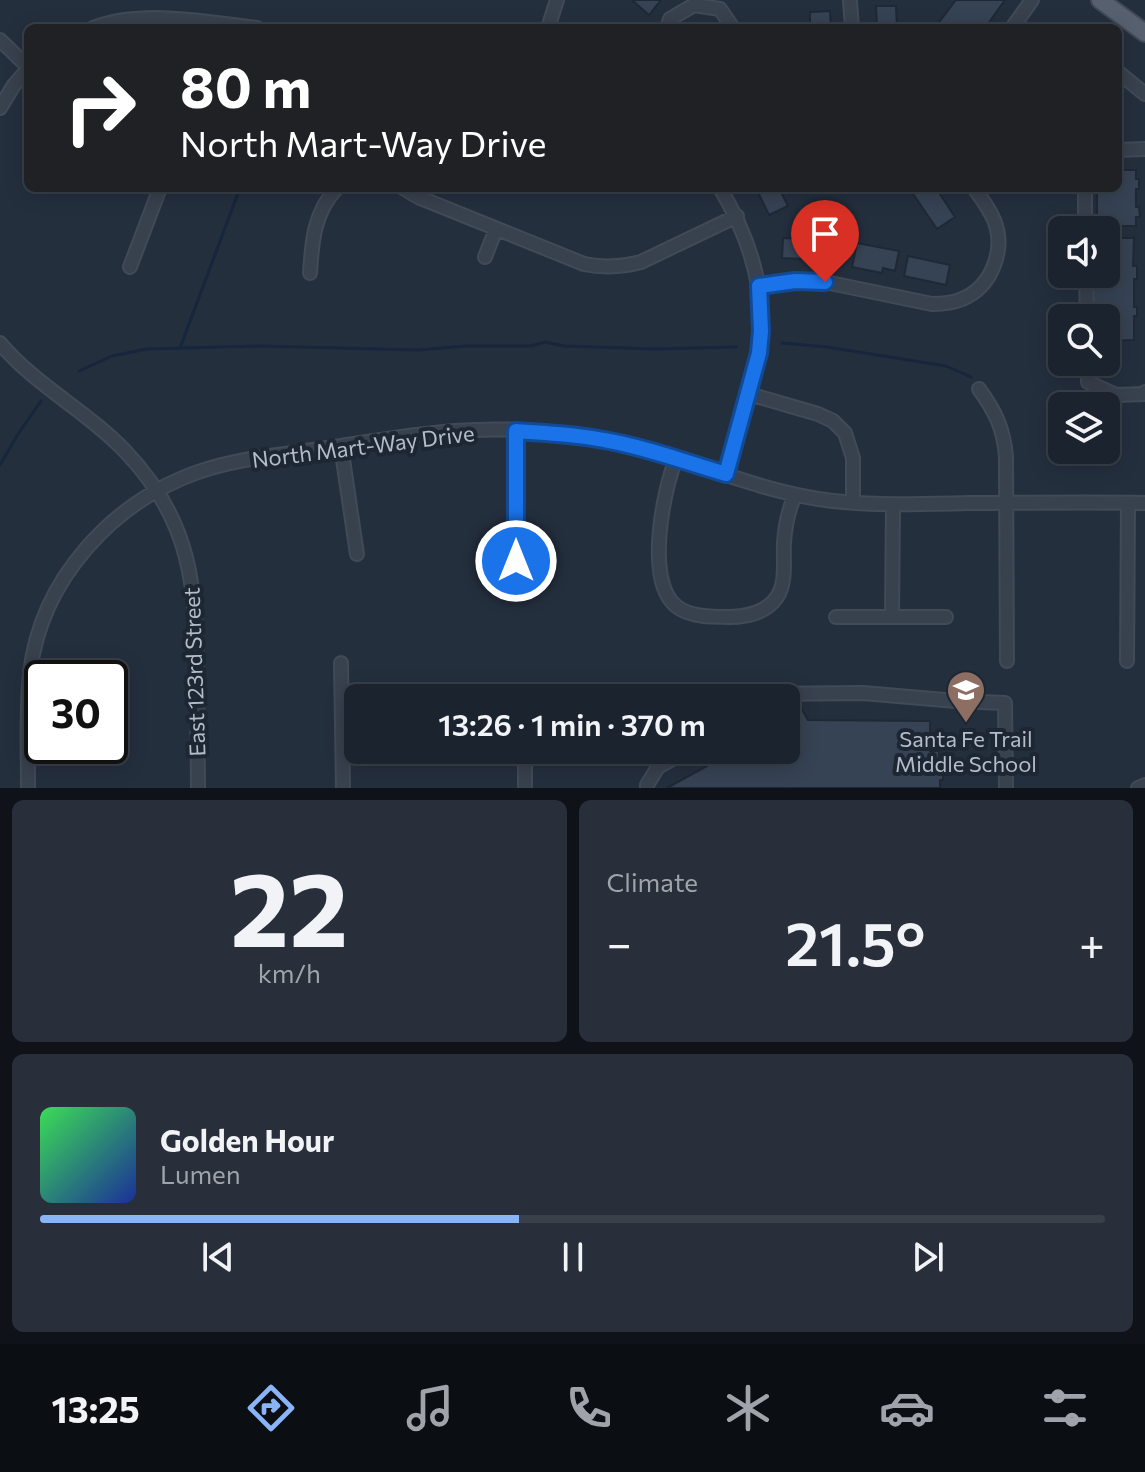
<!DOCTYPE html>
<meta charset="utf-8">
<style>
:root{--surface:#1b232e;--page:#282f3a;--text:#f1f3f6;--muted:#a0a4aa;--line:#39404a;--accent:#8ab4f8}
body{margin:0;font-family:Commissioner,sans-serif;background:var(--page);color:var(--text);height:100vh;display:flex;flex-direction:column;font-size:30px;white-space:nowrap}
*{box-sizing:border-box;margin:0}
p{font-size:26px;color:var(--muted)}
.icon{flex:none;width:44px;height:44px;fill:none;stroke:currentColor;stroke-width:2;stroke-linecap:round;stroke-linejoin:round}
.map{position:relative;height:788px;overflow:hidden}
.sheet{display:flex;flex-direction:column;gap:12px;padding:12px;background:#0f1319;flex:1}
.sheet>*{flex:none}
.banner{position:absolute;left:24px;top:24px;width:1098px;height:168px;border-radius:12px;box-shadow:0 4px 20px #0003,0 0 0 2px var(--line);background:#202124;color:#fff;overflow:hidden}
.controls{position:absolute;left:1048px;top:216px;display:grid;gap:16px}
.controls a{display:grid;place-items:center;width:72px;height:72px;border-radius:12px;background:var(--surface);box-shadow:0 4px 20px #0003,0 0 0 2px var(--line);font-size:40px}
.speed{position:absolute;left:24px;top:660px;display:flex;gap:16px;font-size:40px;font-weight:700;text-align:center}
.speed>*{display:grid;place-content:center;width:104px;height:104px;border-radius:50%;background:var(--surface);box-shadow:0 4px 20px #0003,0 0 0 2px var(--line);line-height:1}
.speed .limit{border:4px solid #111;border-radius:12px;background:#fff;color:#111}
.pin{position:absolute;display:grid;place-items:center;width:68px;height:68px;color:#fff;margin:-82px -34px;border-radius:50% 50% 50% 0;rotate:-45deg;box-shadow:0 0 8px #0007}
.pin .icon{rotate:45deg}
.me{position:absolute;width:88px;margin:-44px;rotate:0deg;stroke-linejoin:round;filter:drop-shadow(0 0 6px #0008)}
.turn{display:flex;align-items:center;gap:28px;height:168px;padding:0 24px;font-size:36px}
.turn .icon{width:104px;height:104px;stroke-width:2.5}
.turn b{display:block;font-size:56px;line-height:68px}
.big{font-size:60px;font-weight:600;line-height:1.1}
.sheet .card{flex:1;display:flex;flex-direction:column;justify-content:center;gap:12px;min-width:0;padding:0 28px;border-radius:12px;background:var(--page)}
.sheet .dial{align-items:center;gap:0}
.dial b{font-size:104px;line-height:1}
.song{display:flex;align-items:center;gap:24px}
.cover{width:96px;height:96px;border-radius:12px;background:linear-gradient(135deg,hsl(130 70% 55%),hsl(230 70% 35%))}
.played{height:8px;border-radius:4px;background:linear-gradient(90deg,var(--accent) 45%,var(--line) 45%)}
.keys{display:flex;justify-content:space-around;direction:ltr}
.heat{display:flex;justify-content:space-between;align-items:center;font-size:44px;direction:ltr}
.sheet .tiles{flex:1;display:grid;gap:12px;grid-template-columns:1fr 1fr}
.card:last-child{grid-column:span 2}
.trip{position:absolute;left:344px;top:684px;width:456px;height:80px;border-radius:12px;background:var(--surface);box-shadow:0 4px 20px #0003,0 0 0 2px var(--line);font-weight:600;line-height:80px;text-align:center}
.tab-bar{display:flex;height:128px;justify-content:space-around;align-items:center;background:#0b0e12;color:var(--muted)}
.tab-bar .icon{width:56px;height:56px}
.tab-bar .on{color:var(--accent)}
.tab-bar b{font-size:36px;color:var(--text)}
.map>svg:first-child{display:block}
</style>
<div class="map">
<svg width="1145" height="788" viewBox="0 0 1145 788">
<rect width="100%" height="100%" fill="#242f3e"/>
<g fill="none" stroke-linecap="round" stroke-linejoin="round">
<path stroke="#17263c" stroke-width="3" d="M782,343L827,347L946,366L971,377
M180,348L240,188
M79,371L112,356L147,349L259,346L419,350L465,346H531L545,342L564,346L655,349L736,347
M0,465L18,434L41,401"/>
</g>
<path fill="#364354" stroke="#1f2835" stroke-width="2" d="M634,0H661L649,15L633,1Z
M956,0H1005L985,28H940L937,25Z
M876,6H896L897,28H877Z
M830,11L831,28H810V12Z
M1118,170H1136V179H1139V189H1136V207H1139L1140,217H1136V226H1097V188H1118Z
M756,188H779L788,206L769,215Z
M909,188H936L955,217L937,229Z
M783,238L847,241L845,261L782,258Z
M1106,238H1134L1133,266H1137V279H1134V307H1137V316H1134V340L1106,341V318H1090V274H1106Z
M857,243L899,251L895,271L883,268L882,273L852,267Z
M908,256L950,265L946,285L904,276Z
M800,706L808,720L930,721V751H939V771H943V780H940V788H667L707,766L706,761L726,750H786V714Z"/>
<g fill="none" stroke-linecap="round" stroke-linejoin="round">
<g stroke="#414a57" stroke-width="16">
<path id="minor" d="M850,1L852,28
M93,28C142,9 207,22 257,28
M548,28L557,0
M667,28L670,19L694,5L720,9L733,28
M1012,28L1032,0
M0,40L28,67
M1118,72L1145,94
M0,108L14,85L28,69
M1118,150L1145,149
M403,188L418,197L584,264C604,268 622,267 641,262L737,216
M720,188C750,238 768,295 759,354C752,394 737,434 726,474
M1085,188V230
M485,257L496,229
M130,267L160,188
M310,273C312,241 314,212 337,188
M1086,274L1087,318
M759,286L795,281L825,282L932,304C942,304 953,303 962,299C992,287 1006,249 994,220C989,208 981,198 974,188
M0,343C35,385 87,411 125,451C192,521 196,587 197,678C197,714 198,751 198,788
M1088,362V382L1116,395L1144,394L1145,392
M979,389C995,411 1004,429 1006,457L1007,661
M749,394L818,414L833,421L845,433L853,458V502
M516,431V590
M341,446L357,554
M676,459C663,491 645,581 676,606C689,617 712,617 729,617C747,617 766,613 777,597C787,582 783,560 784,543C785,526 788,511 795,495
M892,616L893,504
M836,617H946
M1127,661L1128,503
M341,663L343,788
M547,698L559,696L863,693L956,701L1005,703L1006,788
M525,750V788
M28,788C28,750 26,711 30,673C41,579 113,501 201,471C243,457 290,454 334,447C374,441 414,434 455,431C504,427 556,431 604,440C682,454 754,492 833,501C878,506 923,504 969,503C1027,503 1086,502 1145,503
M647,788V785L658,767L688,750
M1138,788L1145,785"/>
</g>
<g stroke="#414a57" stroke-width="20">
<path id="major" d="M1100,0L1145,33"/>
</g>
<use href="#minor" stroke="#38414e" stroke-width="12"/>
<use href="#major" stroke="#56606e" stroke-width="16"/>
</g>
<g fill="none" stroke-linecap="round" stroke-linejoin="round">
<g stroke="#114b97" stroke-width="20">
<path id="route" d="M516,561V431C546,433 575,434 604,440C645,447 685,462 726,474L759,353L761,331L759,286L795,281L825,282"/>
</g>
<use href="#route" stroke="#1a73e8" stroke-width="14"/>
</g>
<defs>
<g id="school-pin" transform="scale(2)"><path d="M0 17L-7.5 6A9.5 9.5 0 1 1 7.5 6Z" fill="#8d6e63" stroke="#1d2633"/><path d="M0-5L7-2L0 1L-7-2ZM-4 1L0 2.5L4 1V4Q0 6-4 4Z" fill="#fff"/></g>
</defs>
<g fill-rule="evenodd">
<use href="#school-pin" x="966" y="690"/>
</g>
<g text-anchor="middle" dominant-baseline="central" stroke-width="8" stroke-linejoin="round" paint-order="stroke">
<g font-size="22" fill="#b4bcc9" stroke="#1d2633">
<text transform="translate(363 446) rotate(-7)">North Mart-Way Drive</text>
<text transform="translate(194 672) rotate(-92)">East 123rd Street</text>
</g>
<g font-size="22" fill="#b4bcc9" stroke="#1d2633">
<text x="966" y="738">Santa Fe Trail<tspan x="966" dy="25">Middle School</tspan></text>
</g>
</g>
</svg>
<div class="controls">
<a><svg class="icon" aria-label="sound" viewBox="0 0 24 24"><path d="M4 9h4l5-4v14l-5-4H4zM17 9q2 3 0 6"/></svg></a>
<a><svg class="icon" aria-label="search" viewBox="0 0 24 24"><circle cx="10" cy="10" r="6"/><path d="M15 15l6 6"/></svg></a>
<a><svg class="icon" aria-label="layers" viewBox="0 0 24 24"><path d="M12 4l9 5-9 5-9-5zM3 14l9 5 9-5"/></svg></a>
</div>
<div class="speed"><div class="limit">30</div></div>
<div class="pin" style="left:825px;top:282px;background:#d93025"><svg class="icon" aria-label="arrive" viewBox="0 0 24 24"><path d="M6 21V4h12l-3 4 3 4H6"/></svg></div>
<svg class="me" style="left:516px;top:561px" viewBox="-20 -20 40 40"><circle r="17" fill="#1a73e8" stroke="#fff" stroke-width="3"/><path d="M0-11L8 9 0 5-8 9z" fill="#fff"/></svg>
<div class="trip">13:26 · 1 min · 370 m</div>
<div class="banner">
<div class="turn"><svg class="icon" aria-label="right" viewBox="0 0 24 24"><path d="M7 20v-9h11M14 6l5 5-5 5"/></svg><div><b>80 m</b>North Mart-Way Drive</div></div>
</div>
</div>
<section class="sheet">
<div class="tiles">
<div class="card dial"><b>22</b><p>km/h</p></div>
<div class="card"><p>Climate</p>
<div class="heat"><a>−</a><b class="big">21.5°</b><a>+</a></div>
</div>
<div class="card">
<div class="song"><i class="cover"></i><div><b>Golden Hour</b><p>Lumen</p></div></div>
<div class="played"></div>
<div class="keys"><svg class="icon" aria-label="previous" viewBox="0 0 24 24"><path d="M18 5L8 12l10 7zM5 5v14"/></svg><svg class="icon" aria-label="pause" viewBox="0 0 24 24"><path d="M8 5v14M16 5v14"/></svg><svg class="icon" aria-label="next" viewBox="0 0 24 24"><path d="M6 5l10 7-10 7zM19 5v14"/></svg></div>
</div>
</div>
</section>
<nav class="tab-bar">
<b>13:25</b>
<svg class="icon on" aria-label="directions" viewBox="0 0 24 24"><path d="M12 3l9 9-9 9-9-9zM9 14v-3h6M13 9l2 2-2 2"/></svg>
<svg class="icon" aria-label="music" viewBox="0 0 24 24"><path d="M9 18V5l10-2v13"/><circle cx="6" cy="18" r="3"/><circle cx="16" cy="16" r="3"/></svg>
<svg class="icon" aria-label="phone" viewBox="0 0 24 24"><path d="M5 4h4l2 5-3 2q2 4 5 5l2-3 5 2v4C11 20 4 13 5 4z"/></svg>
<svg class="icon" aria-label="climate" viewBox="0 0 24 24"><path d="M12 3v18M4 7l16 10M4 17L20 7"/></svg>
<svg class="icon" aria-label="car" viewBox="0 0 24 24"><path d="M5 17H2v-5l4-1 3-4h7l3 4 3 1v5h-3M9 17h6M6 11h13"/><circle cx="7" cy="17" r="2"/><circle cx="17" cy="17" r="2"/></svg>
<svg class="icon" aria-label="filters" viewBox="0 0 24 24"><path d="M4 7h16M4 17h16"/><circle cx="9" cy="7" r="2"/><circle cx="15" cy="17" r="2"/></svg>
</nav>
